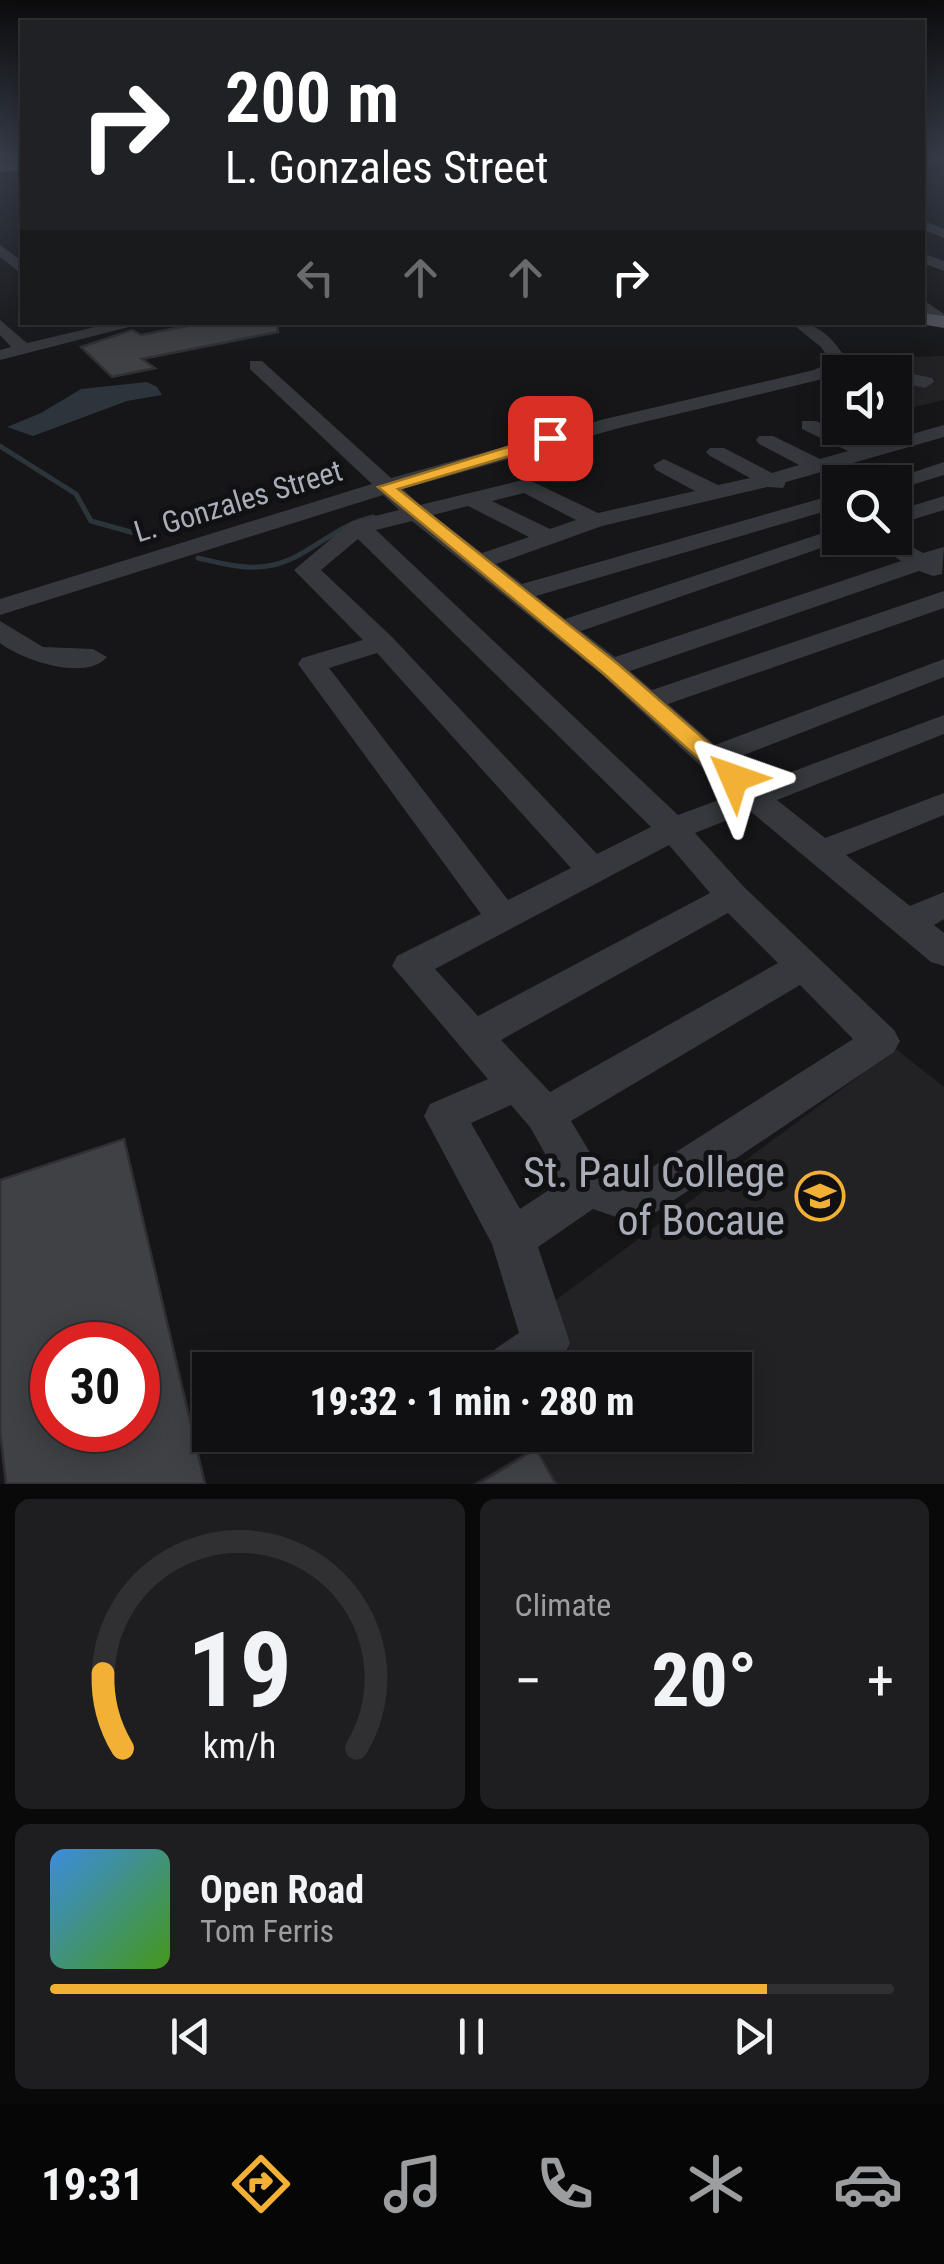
<!DOCTYPE html>
<meta charset="utf-8">
<style>
:root{--surface:#101012;--page:#1e1e20;--text:#f1f3f6;--muted:#9c9d9f;--line:#303032;--accent:#f2b134}
body{margin:0;font-family:"Roboto Condensed",sans-serif;background:var(--page);color:var(--text);height:100vh;display:flex;flex-direction:column;font-size:38px;white-space:nowrap}
*{box-sizing:border-box;margin:0}
p{font-size:32px;color:var(--muted)}
.icon{flex:none;width:55px;height:55px;fill:none;stroke:currentColor;stroke-width:2;stroke-linecap:round;stroke-linejoin:round}
.map{position:relative;height:1484px;overflow:hidden}
.panel{display:flex;flex-direction:column;gap:15px;padding:15px;background:#09090a;flex:1}
.panel>*{flex:none}
.top-card{position:absolute;left:20px;top:20px;width:905px;height:305px;border-radius:0px;box-shadow:0 5px 25px #0003,0 0 0 2px var(--line);background:#202124;color:#fff;overflow:hidden}
.fabs{position:absolute;left:822px;top:355px;display:grid;gap:20px}
.fabs a{display:grid;place-items:center;width:90px;height:90px;border-radius:0px;background:var(--surface);box-shadow:0 5px 25px #0003,0 0 0 2px var(--line);font-size:50px}
.speed{position:absolute;left:30px;top:1322px;display:flex;gap:20px;font-size:50px;font-weight:700;text-align:center}
.speed>*{display:grid;place-content:center;width:130px;height:130px;border-radius:50%;background:var(--surface);box-shadow:0 5px 25px #0003,0 0 0 2px var(--line);line-height:1}
.speed .limit{border:15px solid #d22;background:#fff;color:#111}
.pin{position:absolute;display:grid;place-items:center;width:85px;height:85px;color:#fff;margin:-42px;border-radius:20px;box-shadow:0 5px 15px #0006}
.me{position:absolute;width:110px;margin:-55px;rotate:313deg;stroke-linejoin:round;filter:drop-shadow(0 0 8px #0008)}
.turn{display:flex;align-items:center;gap:35px;height:210px;padding:0 40px;font-size:45px}
.turn .icon{width:130px;height:130px;stroke-width:2.5}
.turn b{display:block;font-size:70px;line-height:85px}
.lanes{display:flex;align-items:center;height:95px;padding:0 40px;background:#0003;justify-content:center;gap:50px;direction:ltr}
.lanes .off{opacity:.35}
.big{font-size:75px;font-weight:800;line-height:1.1}
.panel .widget{flex:1;display:flex;flex-direction:column;justify-content:center;gap:15px;min-width:0;padding:0 35px;border-radius:15px;background:var(--page)}
.panel .dial{align-items:center;gap:0}
.dial svg{height:260px;overflow:visible;fill:none;stroke:var(--line);stroke-width:7;stroke-linecap:round;text-anchor:middle}
.dial text{fill:var(--text);stroke:none}
.song{display:flex;align-items:center;gap:30px}
.cover{width:120px;height:120px;border-radius:15px;background:linear-gradient(135deg,hsl(210 70% 55%),hsl(100 70% 35%))}
.played{height:10px;border-radius:5px;background:linear-gradient(90deg,var(--accent) 85%,var(--line) 85%)}
.keys{display:flex;justify-content:space-around;direction:ltr}
.heat{display:flex;justify-content:space-between;align-items:center;font-size:55px;direction:ltr}
.panel .tiles{flex:1;display:grid;gap:15px;grid-template-columns:1fr 1fr}
.widget:last-child{grid-column:span 2}
.trip{position:absolute;left:192px;top:1352px;width:560px;height:100px;border-radius:0px;background:var(--surface);box-shadow:0 5px 25px #0003,0 0 0 2px var(--line);font-weight:800;line-height:100px;text-align:center}
.tabs{display:flex;height:160px;justify-content:space-around;align-items:center;background:#060607;color:var(--muted)}
.tabs .icon{width:70px;height:70px}
.tabs .selected{color:var(--accent)}
.tabs b{font-size:45px;color:var(--text)}
.map>svg:first-child{display:block}
</style>
<div class="map">
<svg width="944" height="1484" viewBox="0 0 944 1484">
<rect width="100%" height="100%" fill="#161618"/>
<path fill="#222225" d="M944,356V400L915,407L895,399V372H840V378L829,374L856,359Z
M896,1049L944,1087V1484H472L555,1435H735V1370H578L549,1305Z"/>
<path fill="#2c353c" d="M147,382L157,387L162,395L127,401L33,436L7,427L41,413L81,389Z"/>
<g fill="none" stroke-linecap="round" stroke-linejoin="round">
<path stroke="#2c353c" stroke-width="5" d="M0,446L76,494L91,521L138,534
M198,558C220,563 244,570 268,566C307,560 333,525 373,517"/>
</g>
<path fill="#404145" stroke="#303034" stroke-width="2.5" fill-rule="evenodd" d="M207,322H277L278,332L142,359L155,368L112,377L81,347L132,330L141,335Z
M124,1139L205,1484H6L0,1431V1180ZM52,1345H138V1430H52Z
M536,1449L556,1484H478Z"/>
<g fill="none" stroke-linecap="round" stroke-linejoin="round">
<path fill="#37383d" fill-rule="evenodd" d="M944,158V166L922,168V160Z
M922,220L944,229V238L922,229Z
M0,245L22,261V274L0,257Z
M922,253L944,261V271L922,263Z
M922,299L944,314V327L922,313Z
M0,320L27,343L116,322H148L0,360V350L11,347L0,335Z
M790,322C818,322 832,337 847,360L932,378L934,382L925,388L895,381V372L843,370L827,378L619,428L403,489L420,505L527,479L598,513L695,491L656,470L653,465L664,459L718,485L750,478L710,456L706,452L710,448H724L772,473L799,465L759,444L756,440L759,436H773L820,459L848,451L802,429V421H816L869,446L944,425V437L786,482L783,488L767,487L602,526L496,564L522,584L840,493V507L536,596L565,619L832,530L840,528V538H850L581,631L615,657L901,561L867,538L895,537L923,553L944,547L942,574L933,576L919,571L630,671L652,690L944,591V608L668,704L715,745L944,659V677L731,760L759,784L944,715V734L777,800L825,838L944,793V815L846,855L910,906L944,892V919L934,925L944,933V966L931,962L750,811L695,833L744,887L894,1030L900,1041L894,1052L649,1217L633,1223L593,1209L538,1247L570,1343C554,1381 524,1370 489,1370L495,1349L519,1333L492,1244L424,1116L430,1104L488,1079L392,966L397,956L481,914L298,664L302,658L363,640L294,570L351,522L399,510L383,495L0,615V599L372,484L250,369V361H262L391,478L605,419L814,370L831,362L821,347ZM524,493L576,520L550,529L492,501ZM468,506L529,537L482,553L433,515ZM412,521L601,674L732,795L678,815L376,530ZM358,539L651,827L597,854L392,637L321,570ZM377,653L571,868L508,900L329,668ZM669,845L710,893L478,1016L435,969ZM728,913L778,963L550,1092L501,1040ZM800,985L853,1039L629,1182L603,1174L571,1121ZM511,1105L530,1127L561,1182L520,1209L471,1123Z
M944,462V475L895,490V482H884Z
M944,496V510L895,525V511Z
M0,621L43,647L93,649L107,657C86,682 22,660 0,643Z"/>
<path fill="#53555c" fill-rule="evenodd" d="M5,156H22V162L7,159Z
M922,313L944,316V328L915,323L922,322Z"/>
<path fill="#63666e" fill-rule="evenodd" d="M22,159V169L0,172V162Z"/>
</g>
<linearGradient id="sky" x2="0" y2="1"><stop stop-color="#0c0c0d"/><stop offset="0.43" stop-color="#363c48"/><stop offset="1" stop-color="#363c48" stop-opacity="0"/></linearGradient>
<rect width="944" height="364" fill="url(#sky)"/>
<path fill="#f2b134" stroke="#9d7322" stroke-width="2.5" d="M550,434L558,438L556,442L398,489L618,664L743,773L746,778L743,783H726L603,673L378,487Z"/>
<defs>
<g id="university-ring" transform="scale(2.5)"><circle r="9.5" fill="#111113" stroke="#f2b134" stroke-width="1.5"/><path d="M0-5L7-2L0 1L-7-2ZM-4 1L0 2.5L4 1V4Q0 6-4 4Z" fill="#f2b134"/></g>
</defs>
<g fill-rule="evenodd">
<use href="#university-ring" x="820" y="1196"/>
</g>
<g text-anchor="middle" dominant-baseline="central" stroke-width="10" stroke-linejoin="round" paint-order="stroke">
<g font-size="30" fill="#a8adb8" stroke="#111113">
<text transform="translate(238 501) rotate(-17)">L. Gonzales Street</text>
</g>
<g font-size="42" fill="#a8adb8" stroke="#111113" text-anchor="end">
<text x="785" y="1172">St. Paul College<tspan x="785" dy="48">of Bocaue</tspan></text>
</g>
</g>
</svg>
<div class="fabs">
<a><svg class="icon" aria-label="sound" viewBox="0 0 24 24"><path d="M4 9h4l5-4v14l-5-4H4zM17 9q2 3 0 6"/></svg></a>
<a><svg class="icon" aria-label="search" viewBox="0 0 24 24"><circle cx="10" cy="10" r="6"/><path d="M15 15l6 6"/></svg></a>
</div>
<div class="speed"><div class="limit">30</div></div>
<div class="pin" style="left:550px;top:438px;background:#d93025"><svg class="icon" aria-label="arrive" viewBox="0 0 24 24"><path d="M6 21V4h12l-3 4 3 4H6"/></svg></div>
<svg class="me" style="left:734px;top:778px" viewBox="-20 -20 40 40"><path d="M0-17L14 15 0 8-14 15z" fill="#f2b134" stroke="#fff" stroke-width="4"/></svg>
<div class="trip">19:32 · 1 min · 280 m</div>
<div class="top-card">
<div class="turn"><svg class="icon" aria-label="right" viewBox="0 0 24 24"><path d="M7 20v-9h11M14 6l5 5-5 5"/></svg><div><b>200 m</b>L. Gonzales Street</div></div>
<div class="lanes"><svg class="icon off" aria-label="left" viewBox="0 0 24 24"><path d="M17 20v-9H6M10 6l-5 5 5 5"/></svg><svg class="icon off" aria-label="ahead" viewBox="0 0 24 24"><path d="M12 20V5M6 11l6-6 6 6"/></svg><svg class="icon off" aria-label="ahead" viewBox="0 0 24 24"><path d="M12 20V5M6 11l6-6 6 6"/></svg><svg class="icon" aria-label="right" viewBox="0 0 24 24"><path d="M7 20v-9h11M14 6l5 5-5 5"/></svg></div>
</div>
</div>
<section class="panel">
<div class="tiles">
<div class="widget dial"><svg viewBox="0 0 100 80">
<path d="M14 69A42 42 0 1 1 86 69"/>
<path d="M14 69A42 42 0 0 1 8 46" stroke="#f2b134"/>
<text x="50" y="56" font-size="32" font-weight="700">19</text>
<text x="50" y="72" font-size="11">km/h</text>
</svg></div>
<div class="widget"><p>Climate</p>
<div class="heat"><a>−</a><b class="big">20°</b><a>+</a></div>
</div>
<div class="widget">
<div class="song"><i class="cover"></i><div><b>Open Road</b><p>Tom Ferris</p></div></div>
<div class="played"></div>
<div class="keys"><svg class="icon" aria-label="previous" viewBox="0 0 24 24"><path d="M18 5L8 12l10 7zM5 5v14"/></svg><svg class="icon" aria-label="pause" viewBox="0 0 24 24"><path d="M8 5v14M16 5v14"/></svg><svg class="icon" aria-label="next" viewBox="0 0 24 24"><path d="M6 5l10 7-10 7zM19 5v14"/></svg></div>
</div>
</div>
</section>
<nav class="tabs">
<b>19:31</b>
<svg class="icon selected" aria-label="directions" viewBox="0 0 24 24"><path d="M12 3l9 9-9 9-9-9zM9 14v-3h6M13 9l2 2-2 2"/></svg>
<svg class="icon" aria-label="music" viewBox="0 0 24 24"><path d="M9 18V5l10-2v13"/><circle cx="6" cy="18" r="3"/><circle cx="16" cy="16" r="3"/></svg>
<svg class="icon" aria-label="phone" viewBox="0 0 24 24"><path d="M5 4h4l2 5-3 2q2 4 5 5l2-3 5 2v4C11 20 4 13 5 4z"/></svg>
<svg class="icon" aria-label="climate" viewBox="0 0 24 24"><path d="M12 3v18M4 7l16 10M4 17L20 7"/></svg>
<svg class="icon" aria-label="car" viewBox="0 0 24 24"><path d="M5 17H2v-5l4-1 3-4h7l3 4 3 1v5h-3M9 17h6M6 11h13"/><circle cx="7" cy="17" r="2"/><circle cx="17" cy="17" r="2"/></svg>
</nav>
